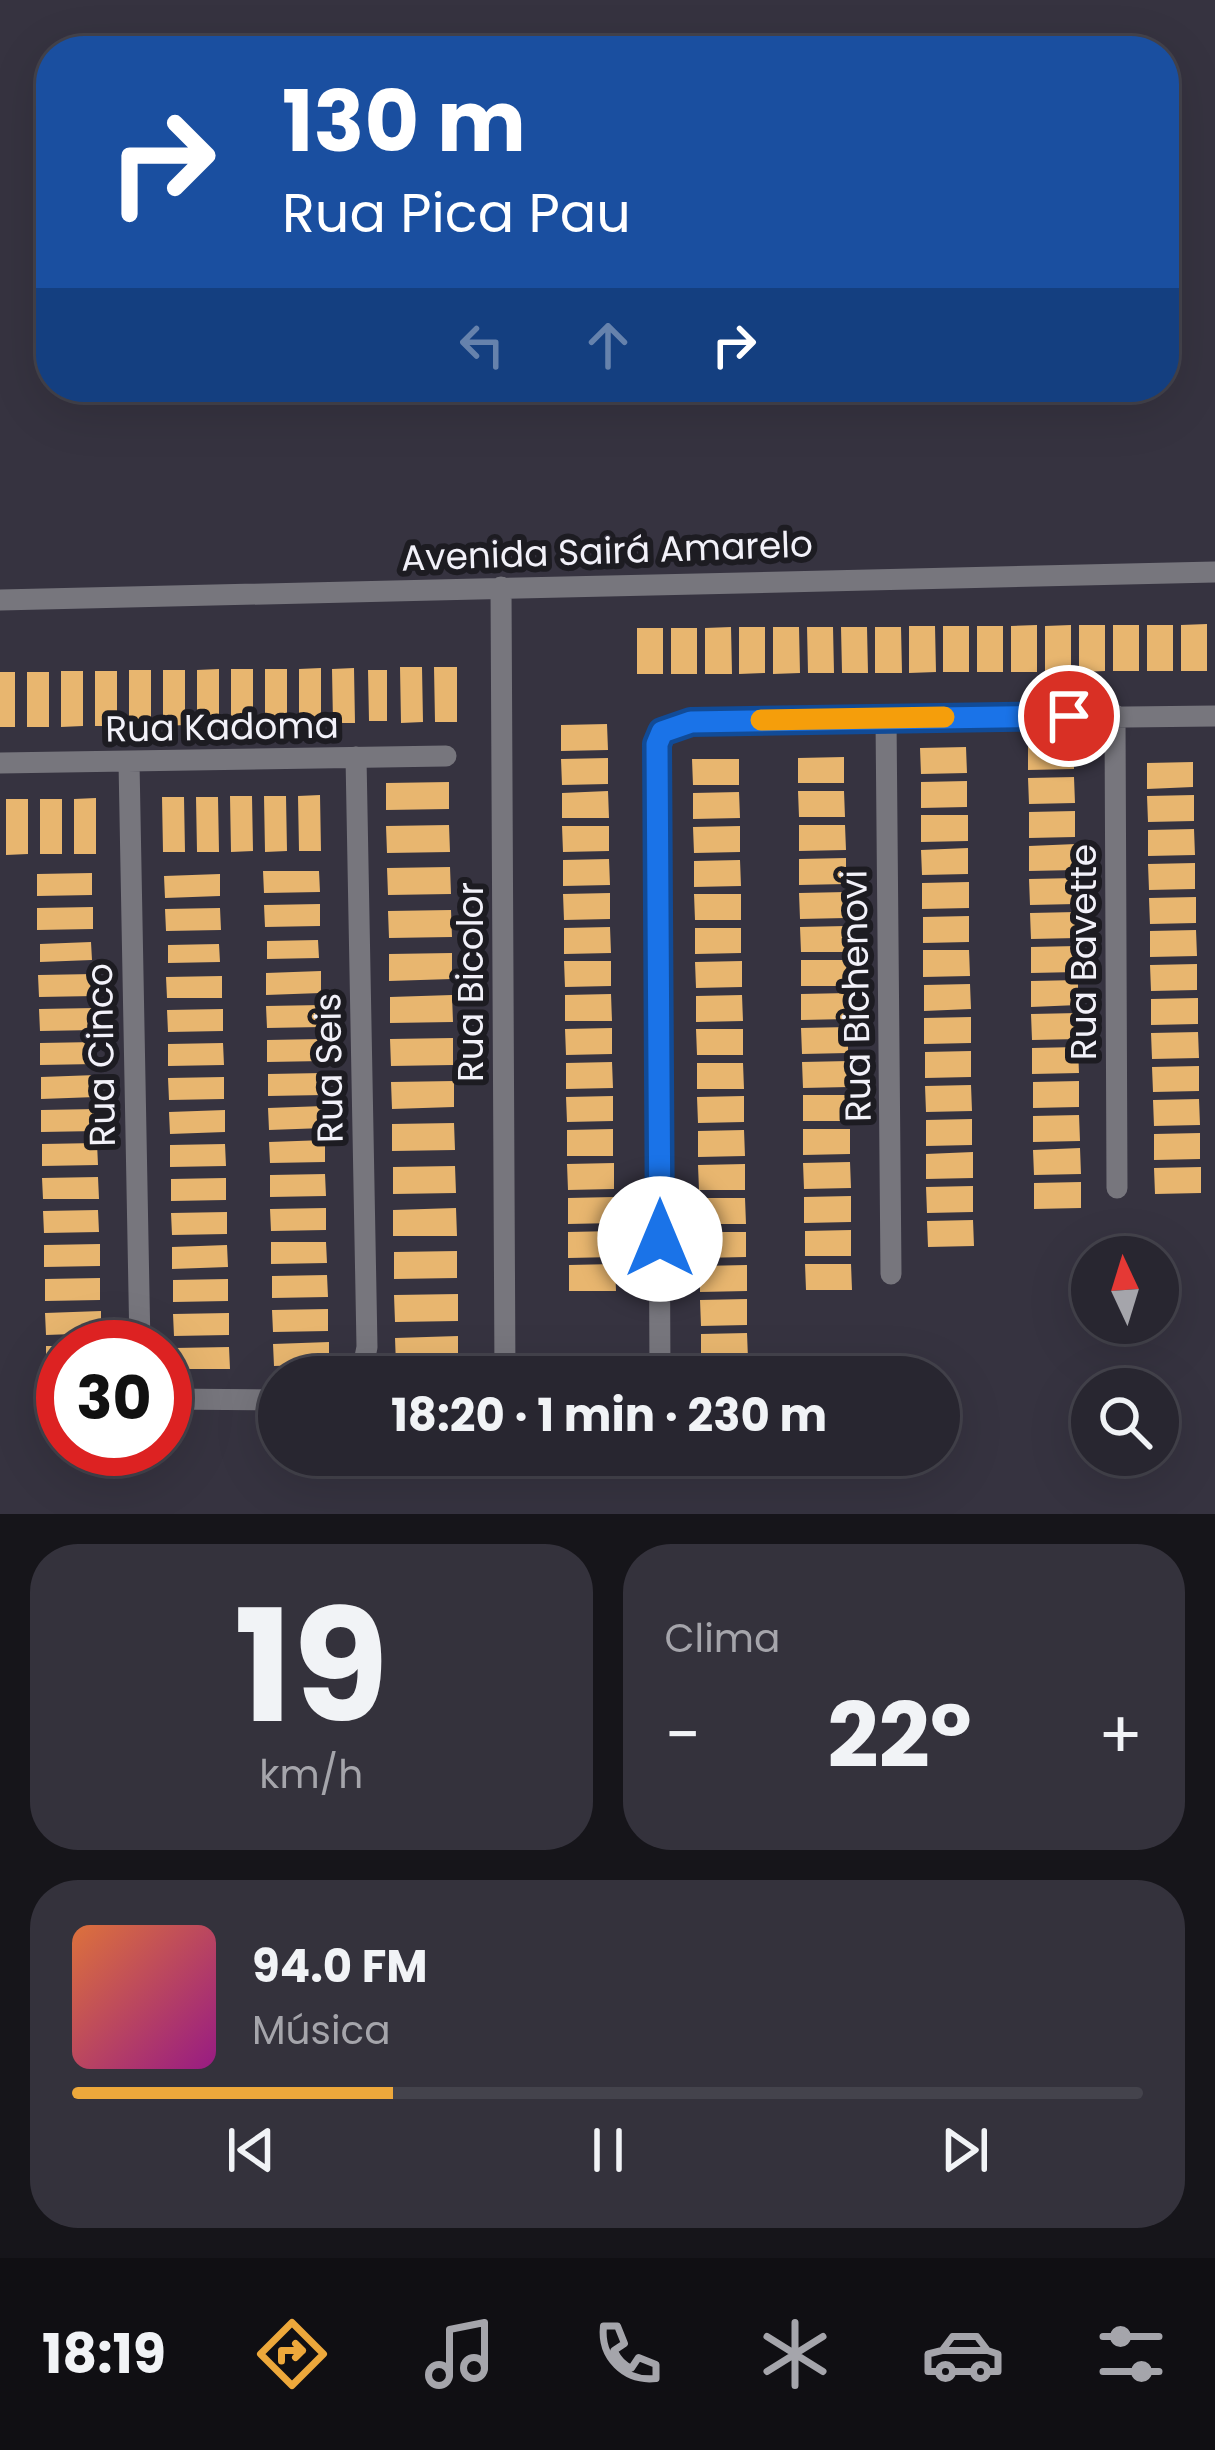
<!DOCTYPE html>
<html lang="pt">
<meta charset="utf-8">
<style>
:root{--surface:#282630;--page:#34323c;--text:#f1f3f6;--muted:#a5a5ab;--line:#44434c;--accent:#eda83b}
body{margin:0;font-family:Poppins,sans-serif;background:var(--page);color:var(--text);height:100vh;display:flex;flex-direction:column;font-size:45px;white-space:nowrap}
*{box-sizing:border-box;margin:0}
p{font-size:39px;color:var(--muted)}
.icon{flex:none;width:66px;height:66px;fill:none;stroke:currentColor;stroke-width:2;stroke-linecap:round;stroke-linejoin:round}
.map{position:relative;height:1514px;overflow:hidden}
.details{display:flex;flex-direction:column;gap:30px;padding:30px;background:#16151a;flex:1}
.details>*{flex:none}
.banner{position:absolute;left:36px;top:36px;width:1143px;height:366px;border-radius:48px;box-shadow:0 12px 48px #0002,0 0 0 3px var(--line);background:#1a4fa0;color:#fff;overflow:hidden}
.needle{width:78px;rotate:356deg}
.tools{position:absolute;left:1071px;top:1236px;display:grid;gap:24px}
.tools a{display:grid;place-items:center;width:108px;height:108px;border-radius:50%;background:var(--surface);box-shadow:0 12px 48px #0002,0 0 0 3px var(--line);font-size:60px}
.speed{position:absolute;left:36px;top:1320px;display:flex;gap:24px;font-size:60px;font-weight:700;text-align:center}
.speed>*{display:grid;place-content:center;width:156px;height:156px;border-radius:50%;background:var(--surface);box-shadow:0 12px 48px #0002,0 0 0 3px var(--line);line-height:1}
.speed .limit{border:18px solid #d22;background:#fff;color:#111}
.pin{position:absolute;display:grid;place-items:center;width:102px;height:102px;color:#fff;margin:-51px;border:6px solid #fff;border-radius:50%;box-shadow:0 3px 12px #0007}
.me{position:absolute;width:132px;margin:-66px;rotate:0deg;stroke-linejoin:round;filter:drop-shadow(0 0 9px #0008)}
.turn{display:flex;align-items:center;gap:42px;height:252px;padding:0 48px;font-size:54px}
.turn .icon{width:156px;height:156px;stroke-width:2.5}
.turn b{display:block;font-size:84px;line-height:102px}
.lanes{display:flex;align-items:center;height:114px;padding:0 48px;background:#0003;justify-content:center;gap:60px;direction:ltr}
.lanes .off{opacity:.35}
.big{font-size:90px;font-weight:700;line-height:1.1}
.details .tile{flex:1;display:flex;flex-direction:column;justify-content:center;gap:18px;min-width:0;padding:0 42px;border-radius:48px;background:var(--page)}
.details .dial{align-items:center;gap:0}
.dial b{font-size:156px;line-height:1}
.song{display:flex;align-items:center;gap:36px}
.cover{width:144px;height:144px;border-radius:18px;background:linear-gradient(135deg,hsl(20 70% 55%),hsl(310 70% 35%))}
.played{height:12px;border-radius:6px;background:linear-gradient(90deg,var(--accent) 30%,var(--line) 30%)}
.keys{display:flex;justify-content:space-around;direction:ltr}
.heat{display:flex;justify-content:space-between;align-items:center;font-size:66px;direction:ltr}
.details .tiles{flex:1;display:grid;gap:30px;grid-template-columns:1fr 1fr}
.tile:last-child{grid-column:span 2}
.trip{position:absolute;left:258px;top:1356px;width:702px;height:120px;border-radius:60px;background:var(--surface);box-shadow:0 12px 48px #0002,0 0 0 3px var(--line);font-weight:700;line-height:120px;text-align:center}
.menu{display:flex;height:192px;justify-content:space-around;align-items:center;background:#100f13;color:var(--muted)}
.menu .icon{width:84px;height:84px}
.menu .selected{color:var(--accent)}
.menu b{font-size:54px;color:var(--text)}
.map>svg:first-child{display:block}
</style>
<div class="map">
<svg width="1215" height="1514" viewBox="0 0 1215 1514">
<rect width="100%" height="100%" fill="#363340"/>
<path fill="#e8b66f" d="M1207,624V671H1181V625Z
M1037,625V672H1011V626Z
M1071,625V671L1045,672V626Z
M1079,625H1105V671L1079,672Z
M1113,625H1139V671H1113Z
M1147,625H1173V671H1147Z
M909,626H935L936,672L909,673Z
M943,626H969V672H943Z
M977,626H1003V672H977Z
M731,627L732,674H705V628Z
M739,627H765V673L739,674Z
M773,627H799L800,673L773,674Z
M807,627H833L834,673H808Z
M841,627H867L868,673H842Z
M875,627H901L902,673H875Z
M637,628H663V674H637Z
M671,628H697V674H671Z
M400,667H422L423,722L401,723Z
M434,667H457V722H435Z
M321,668V724H299V669Z
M354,668L355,723H333L332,669Z
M219,669V725H197V670Z
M231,669H253V724L231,725Z
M265,669H287V724H265Z
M129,670H151V726H129Z
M163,670H185V725L163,726Z
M368,670H387V721H369Z
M61,671H83V726L61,727Z
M95,671H117V726H95Z
M0,672H15V727H0Z
M27,672H49V727H27Z
M607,724L608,750L561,751V725Z
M1074,743V769L1028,770V744Z
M966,747L967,773L921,774L920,748Z
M844,757V783H798V758Z
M608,758V784L562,785L561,759Z
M692,759H739V785H693Z
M1193,762V787L1147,789V763Z
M1074,777L1075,803L1029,804L1028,778Z
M967,781V807L921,808V782Z
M449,782V809L386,810V783Z
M608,791L609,818H562V793Z
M798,791H844L845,817H799Z
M739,792L740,818L693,819V793Z
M320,795L321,851H299L298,796Z
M1194,795V821L1148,822L1147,796Z
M230,796H252L253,851L231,852Z
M264,796H286L287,851L265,852Z
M162,797H184L185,852H163Z
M196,797H218L219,852H197Z
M96,798V854H74V799Z
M6,799H28V854L6,855Z
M40,799H62V854H40Z
M1075,811V837L1029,838V812Z
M921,815H968V841L921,842Z
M449,825L450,852L387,853L386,826Z
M799,825H845L846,850L799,851Z
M562,826H609V851L563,852Z
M740,826V852L694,853L693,827Z
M1194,829L1195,855L1148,856V830Z
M1076,844V870L1029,871V846Z
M968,848V874L922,875L921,850Z
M846,858V884L799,885V859Z
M609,859L610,885L563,886V860Z
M740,860L741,886L694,887V861Z
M1195,863V889L1149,890L1148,864Z
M450,867L451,894L388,895L387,868Z
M263,871H319L320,892L264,893Z
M92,873V895L37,896V874Z
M220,874V896L165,898L164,876Z
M1076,878V904L1030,905L1029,879Z
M969,882V908L922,909V883Z
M846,892V918L800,919L799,893Z
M610,893V919L564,920L563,894Z
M694,894H741V920H695Z
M1196,897V923L1150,924L1149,898Z
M320,904V926L265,927L264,905Z
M93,907V929L37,930V908Z
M220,908L221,930L166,931L165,909Z
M451,910L452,937L389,938L388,911Z
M1076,912L1077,938L1031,939L1030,913Z
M969,916V942L923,943V917Z
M846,926L847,952H801L800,927Z
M610,927L611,953L564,954V928Z
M695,928H741V953L695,954Z
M1196,930L1197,956L1150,957V931Z
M318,940L319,958L267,959V941Z
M91,942L92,960L40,962V944Z
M219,944L220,962L168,963V945Z
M1077,946V972L1031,973V947Z
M923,950H969L970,976L923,977Z
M452,953V979L389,981V954Z
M801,960H847V986H801Z
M564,961H611V986L565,987Z
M742,961V987L696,988L695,962Z
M1197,964V990L1151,991L1150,965Z
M321,971V993L266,995V973Z
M94,974L95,996L39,997L38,975Z
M222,976V998H167L166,977Z
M1078,980V1005L1031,1007V981Z
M970,984L971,1009L924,1011V985Z
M848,993V1019L801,1020V994Z
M611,994L612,1021H565V995Z
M452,995L453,1022L390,1023V997Z
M742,995L743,1021L696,1022V996Z
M1198,998V1024L1151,1025V999Z
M322,1005V1027L267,1028L266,1006Z
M95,1008V1030L40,1031L39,1009Z
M223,1009V1031L168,1032L167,1010Z
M1078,1013L1079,1039L1032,1040L1031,1014Z
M971,1017V1043L924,1044V1018Z
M848,1027V1053L802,1054L801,1028Z
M612,1028V1054L566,1055L565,1029Z
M696,1029H743V1055H697Z
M1198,1032L1199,1058L1152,1059L1151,1033Z
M453,1038V1065L391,1066L390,1039Z
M322,1039L323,1061L267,1062V1040Z
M95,1042L96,1064L40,1065V1043Z
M223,1043L224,1065L168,1066V1044Z
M1078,1047L1079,1073L1032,1074V1048Z
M971,1051V1077L925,1078V1052Z
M849,1061V1087L803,1088L802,1062Z
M612,1062L613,1088L566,1089V1063Z
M697,1063H743L744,1089H697Z
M1199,1066V1091L1153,1092L1152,1067Z
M323,1073L324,1095L268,1096V1074Z
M96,1075V1097L41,1099V1077Z
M224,1077V1099L169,1100L168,1078Z
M454,1081V1107L392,1109L391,1082Z
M1079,1081V1107L1033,1108V1082Z
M971,1085L972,1111L926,1112L925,1086Z
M803,1095H849V1121H803Z
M613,1096V1121L567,1122L566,1097Z
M744,1096V1122L698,1123L697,1097Z
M1199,1099L1200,1125L1154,1126L1153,1100Z
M324,1106V1128L269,1130L268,1108Z
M97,1109V1131L41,1132V1110Z
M225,1110V1132L170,1134L169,1112Z
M1079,1115L1080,1141L1033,1142V1116Z
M972,1119V1145L926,1146V1120Z
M454,1123L455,1150L392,1151V1124Z
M613,1129V1156H567V1130Z
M803,1129H850V1154L803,1155Z
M744,1130L745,1156L698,1157V1131Z
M1200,1133V1159L1154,1160V1134Z
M325,1140V1162L270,1163L269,1142Z
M97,1143L98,1165L42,1166V1144Z
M225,1144L226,1166L170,1167V1145Z
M1080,1148L1081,1174L1034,1175L1033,1150Z
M973,1152V1178L926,1179V1154Z
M850,1162L851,1188L804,1189L803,1163Z
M614,1163V1189L568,1190L567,1164Z
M745,1164V1190H699L698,1165Z
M455,1166L456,1193L393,1194V1167Z
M1201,1167V1193L1155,1194L1154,1168Z
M325,1174L326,1196L270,1197V1175Z
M98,1177L99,1199H43L42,1178Z
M226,1178V1200L171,1201V1179Z
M1081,1182V1208L1034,1209V1183Z
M973,1186V1212L927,1213L926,1187Z
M851,1196V1222L804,1223V1197Z
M614,1197L615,1223L568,1224V1198Z
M699,1198H745L746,1224H699Z
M326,1208V1230L271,1231L270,1209Z
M456,1208L457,1236H393V1210Z
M98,1210L99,1232L44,1233L43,1211Z
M227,1212V1234L172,1235L171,1213Z
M973,1220L974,1246L928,1247L927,1221Z
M851,1230V1256H805V1231Z
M615,1231V1257L568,1258V1232Z
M699,1232H746V1257L700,1258Z
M271,1242H326L327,1263L271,1264Z
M100,1244V1266L44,1267V1245Z
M227,1245L228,1267L172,1269V1247Z
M457,1251V1278L394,1279V1252Z
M615,1264L616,1291H569V1265Z
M805,1264H851L852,1290H806Z
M747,1265V1291L700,1292V1266Z
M327,1275L328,1297L272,1298V1276Z
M100,1278V1300L45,1301V1279Z
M228,1279V1301L173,1302V1280Z
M458,1294V1321L395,1322L394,1295Z
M747,1299V1325L701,1326L700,1300Z
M328,1309V1331L273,1332L272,1310Z
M101,1311V1333L46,1335L45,1313Z
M229,1313V1335L174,1336L173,1314Z
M747,1333L748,1359H701V1334Z
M458,1336V1363L396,1365L395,1338Z
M329,1342V1364L274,1366L273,1344Z
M46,1346H63V1368H46Z
M229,1347L230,1369H175L174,1348Z
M46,1380H63V1402H47Z"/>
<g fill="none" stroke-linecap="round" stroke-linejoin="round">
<path stroke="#77767d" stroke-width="21" d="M501,587L505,1377
M0,600L1215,572
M1115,715L1117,1188
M886,717L891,1274
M356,757L367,1347L361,1377
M129,762L140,1347
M0,763L446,756
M660,1374L657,744L662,732L691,722L1215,716
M165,1399L279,1400"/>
</g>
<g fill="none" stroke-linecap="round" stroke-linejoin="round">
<g stroke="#114b97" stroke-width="30">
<path id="route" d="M660,1239L657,744L662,732L691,722L1069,716"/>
</g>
<use href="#route" stroke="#1a73e8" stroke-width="21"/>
<path stroke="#f59e0b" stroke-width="21" d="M761,720L944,717"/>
</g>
<g text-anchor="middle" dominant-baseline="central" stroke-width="12" stroke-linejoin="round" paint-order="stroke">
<g font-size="36" fill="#f2f1f9" stroke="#1d1c22">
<text transform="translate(607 551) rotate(-2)">Avenida Sairá Amarelo</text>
<text transform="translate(222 727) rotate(-1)">Rua Kadoma</text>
<text transform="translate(1083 952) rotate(-90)">Rua Bavette</text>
<text transform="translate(470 982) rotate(-90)">Rua Bicolor</text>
<text transform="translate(856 996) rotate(-91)">Rua Bichenovi</text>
<text transform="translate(101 1055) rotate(-91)">Rua Cinco</text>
<text transform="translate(329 1068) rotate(-91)">Rua Seis</text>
</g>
</g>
</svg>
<div class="tools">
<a><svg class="needle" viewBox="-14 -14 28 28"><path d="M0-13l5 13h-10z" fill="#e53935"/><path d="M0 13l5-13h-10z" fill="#a5a5ab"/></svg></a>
<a><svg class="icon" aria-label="search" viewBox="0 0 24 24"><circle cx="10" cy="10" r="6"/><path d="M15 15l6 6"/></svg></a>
</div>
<div class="speed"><div class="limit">30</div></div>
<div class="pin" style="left:1069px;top:716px;background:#d93025"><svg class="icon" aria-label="arrive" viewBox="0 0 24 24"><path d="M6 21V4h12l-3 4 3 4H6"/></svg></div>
<svg class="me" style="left:660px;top:1239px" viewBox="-20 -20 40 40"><circle r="19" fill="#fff"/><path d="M0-13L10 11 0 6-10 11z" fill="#1a73e8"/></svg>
<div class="trip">18:20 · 1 min · 230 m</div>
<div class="banner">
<div class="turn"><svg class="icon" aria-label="right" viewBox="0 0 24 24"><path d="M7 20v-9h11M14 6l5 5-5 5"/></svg><div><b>130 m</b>Rua Pica Pau</div></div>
<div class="lanes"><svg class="icon off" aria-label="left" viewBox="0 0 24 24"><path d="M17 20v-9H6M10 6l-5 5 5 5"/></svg><svg class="icon off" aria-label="ahead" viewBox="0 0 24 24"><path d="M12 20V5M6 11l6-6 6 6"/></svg><svg class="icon" aria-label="right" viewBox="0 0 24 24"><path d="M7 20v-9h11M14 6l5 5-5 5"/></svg></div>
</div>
</div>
<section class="details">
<div class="tiles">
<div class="tile dial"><b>19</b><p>km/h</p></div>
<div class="tile"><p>Clima</p>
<div class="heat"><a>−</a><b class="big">22°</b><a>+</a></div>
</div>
<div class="tile">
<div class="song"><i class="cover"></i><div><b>94.0 FM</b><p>Música</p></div></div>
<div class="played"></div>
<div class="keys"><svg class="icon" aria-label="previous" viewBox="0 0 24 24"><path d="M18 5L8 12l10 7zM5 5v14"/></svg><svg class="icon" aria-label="pause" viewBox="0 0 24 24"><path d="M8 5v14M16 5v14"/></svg><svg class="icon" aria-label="next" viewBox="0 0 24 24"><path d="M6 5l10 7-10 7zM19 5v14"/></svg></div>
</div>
</div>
</section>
<nav class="menu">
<b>18:19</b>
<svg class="icon selected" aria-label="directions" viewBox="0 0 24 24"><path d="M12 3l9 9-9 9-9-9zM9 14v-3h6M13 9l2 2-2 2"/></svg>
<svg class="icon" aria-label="music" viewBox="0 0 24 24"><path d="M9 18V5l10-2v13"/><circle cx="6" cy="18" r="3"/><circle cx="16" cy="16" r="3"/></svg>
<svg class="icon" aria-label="phone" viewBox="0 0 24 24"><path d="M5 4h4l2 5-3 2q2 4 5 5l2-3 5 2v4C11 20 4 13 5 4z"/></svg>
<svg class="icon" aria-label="climate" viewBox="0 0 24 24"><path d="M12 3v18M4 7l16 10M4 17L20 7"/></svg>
<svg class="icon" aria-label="car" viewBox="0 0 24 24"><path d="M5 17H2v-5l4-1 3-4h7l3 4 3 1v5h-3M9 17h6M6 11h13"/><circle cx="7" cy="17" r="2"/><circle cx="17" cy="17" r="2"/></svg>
<svg class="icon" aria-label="filters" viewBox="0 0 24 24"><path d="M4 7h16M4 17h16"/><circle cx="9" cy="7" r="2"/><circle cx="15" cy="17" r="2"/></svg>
</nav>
